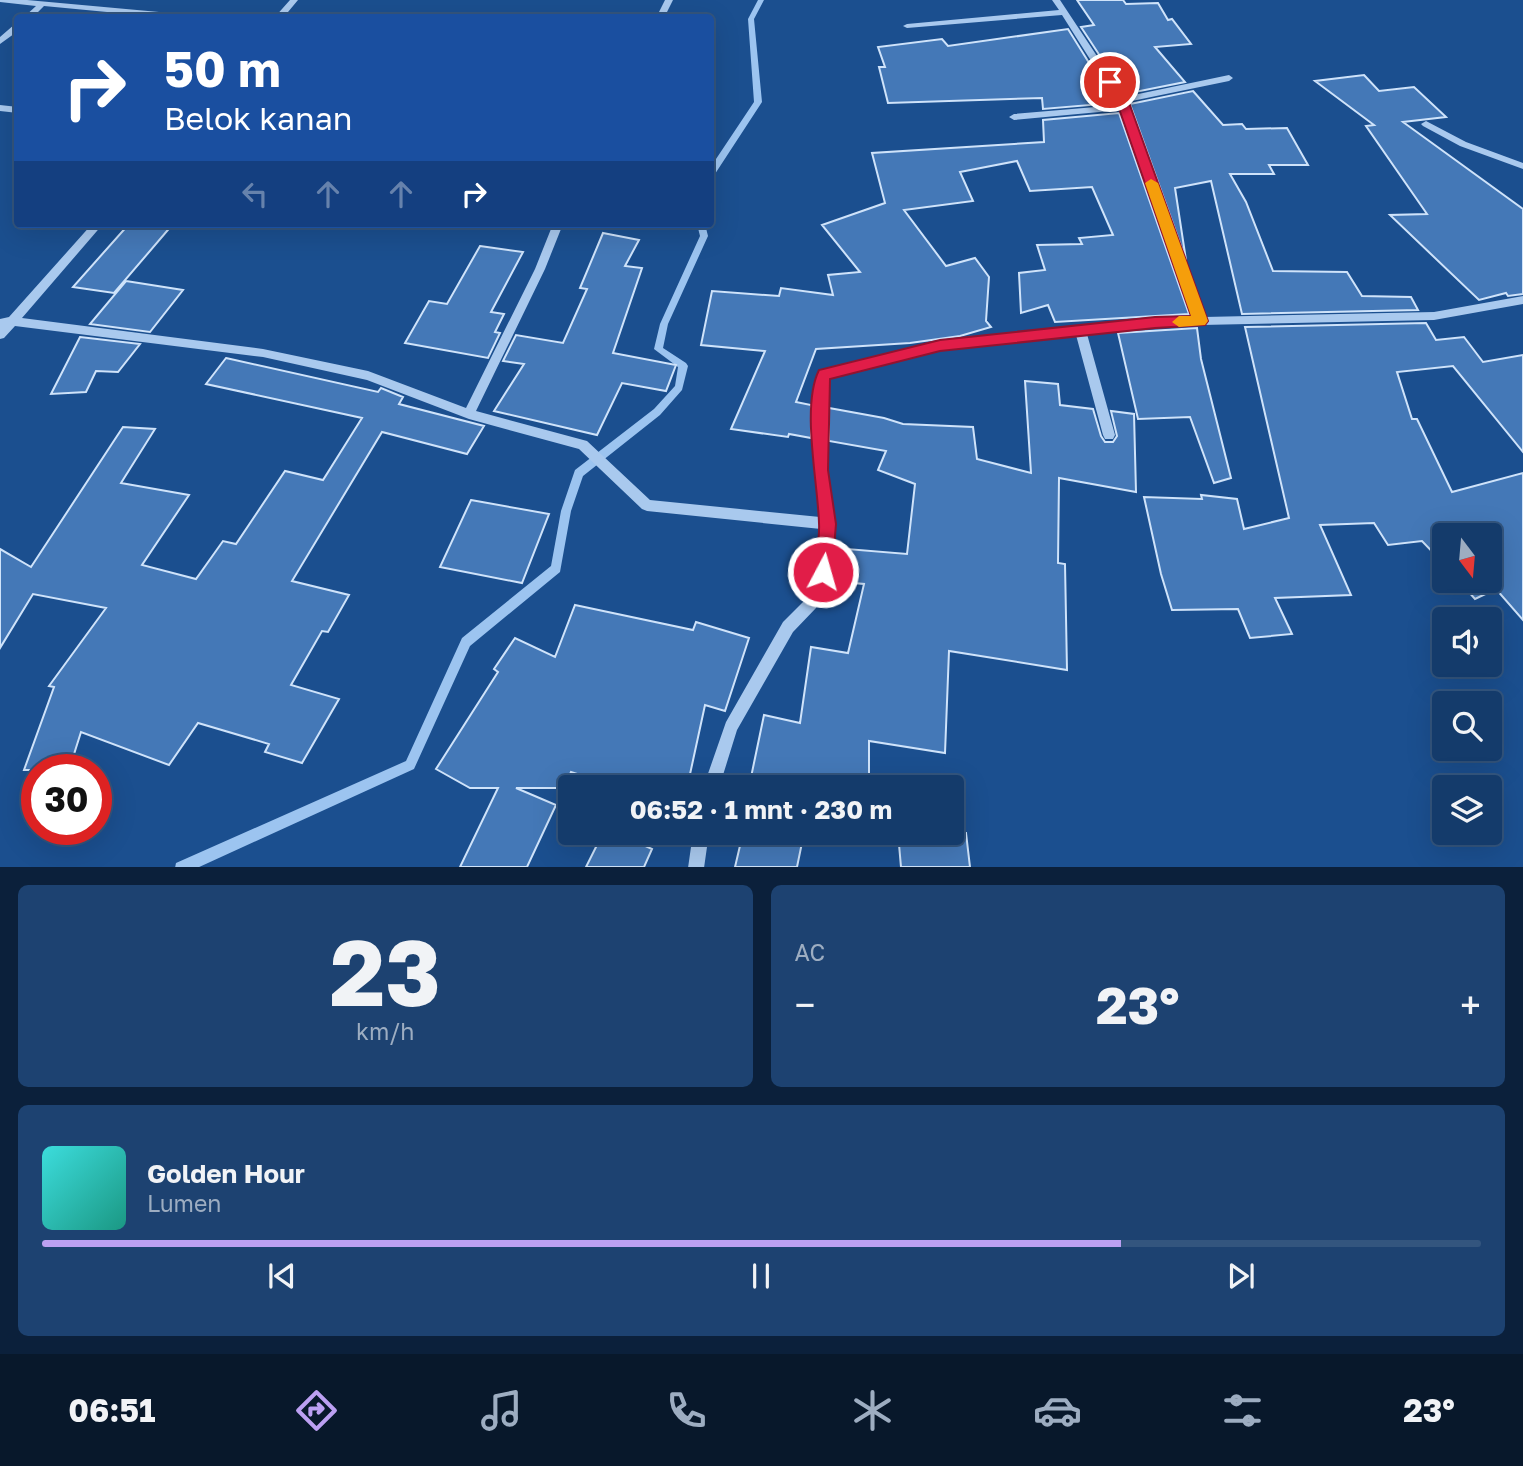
<!DOCTYPE html>
<html lang="id">
<meta charset="utf-8">
<style>
:root{--surface:#143b6b;--page:#1d4271;--text:#f1f3f6;--muted:#9dadc1;--line:#33557e;--accent:#bca0f2}
body{margin:0;font-family:"Golos Text",sans-serif;background:var(--page);color:var(--text);height:100vh;display:flex;flex-direction:column;font-size:26px;white-space:nowrap}
*{box-sizing:border-box;margin:0}
p{font-size:23px;color:var(--muted)}
.icon{flex:none;width:38px;height:38px;fill:none;stroke:currentColor;stroke-width:2;stroke-linecap:round;stroke-linejoin:round}
.map{position:relative;height:867px;overflow:hidden}
.drawer{display:flex;flex-direction:column;gap:18px;padding:18px;background:#0b203b;flex:1}
.drawer>*{flex:none}
.guide{position:absolute;left:14px;top:14px;width:700px;height:214px;border-radius:7px;box-shadow:0 7px 28px #0002,0 0 0 2px var(--line);background:#1a4fa0;color:#fff;overflow:hidden}
.needle{width:46px;rotate:164deg}
.buttons{position:absolute;left:1432px;top:523px;display:grid;gap:14px}
.buttons a{display:grid;place-items:center;width:70px;height:70px;border-radius:7px;background:var(--surface);box-shadow:0 7px 28px #0002,0 0 0 2px var(--line);font-size:35px}
.speed{position:absolute;left:21px;top:754px;display:flex;gap:14px;font-size:35px;font-weight:700;text-align:center}
.speed>*{display:grid;place-content:center;width:91px;height:91px;border-radius:50%;background:var(--surface);box-shadow:0 7px 28px #0002,0 0 0 2px var(--line);line-height:1}
.speed .limit{border:10px solid #d22;background:#fff;color:#111}
.pin{position:absolute;display:grid;place-items:center;width:60px;height:60px;color:#fff;margin:-30px;border:4px solid #fff;border-radius:50%;box-shadow:0 2px 7px #0007}
.me{position:absolute;width:77px;margin:-38px;rotate:6deg;stroke-linejoin:round;filter:drop-shadow(0 0 5px #0008)}
.turn{display:flex;align-items:center;gap:24px;height:147px;padding:0 35px;font-size:32px}
.turn .icon{width:91px;height:91px;stroke-width:2.5}
.turn b{display:block;font-size:49px;line-height:60px}
.lanes{display:flex;align-items:center;height:66px;padding:0 35px;background:#0003;justify-content:center;gap:35px;direction:ltr}
.lanes .off{opacity:.35}
.big{font-size:52px;font-weight:700;line-height:1.1}
.drawer .widget{flex:1;display:flex;flex-direction:column;justify-content:center;gap:10px;min-width:0;padding:0 24px;border-radius:10px;background:var(--page)}
.drawer .dial{align-items:center;gap:0}
.dial b{font-size:91px;line-height:1}
.song{display:flex;align-items:center;gap:21px}
.cover{width:84px;height:84px;border-radius:10px;background:linear-gradient(135deg,hsl(180 70% 55%),hsl(170 70% 35%))}
.played{height:7px;border-radius:4px;background:linear-gradient(90deg,var(--accent) 75%,var(--line) 75%)}
.keys{display:flex;justify-content:space-around;direction:ltr}
.heat{display:flex;justify-content:space-between;align-items:center;font-size:38px;direction:ltr}
.drawer .tiles{flex:1;display:grid;gap:18px;grid-template-columns:1fr 1fr}
.widget:last-child{grid-column:span 2}
.trip{position:absolute;left:558px;top:775px;width:406px;height:70px;border-radius:7px;background:var(--surface);box-shadow:0 7px 28px #0002,0 0 0 2px var(--line);font-weight:700;line-height:70px;text-align:center}
.dock{display:flex;height:112px;justify-content:space-around;align-items:center;background:#08182b;color:var(--muted)}
.dock .icon{width:49px;height:49px}
.dock .selected{color:var(--accent)}
.dock b{font-size:32px;color:var(--text)}
.map>svg:first-child{display:block}
</style>
<div class="map">
<svg width="1523" height="868" viewBox="0 0 1523 868">
<rect width="100%" height="100%" fill="#1b4f8f"/>
<g fill="none" stroke-linecap="round" stroke-linejoin="round">
<path fill="#9cc4f0" fill-rule="evenodd" d="M758,0H764L754,19L762,102L713,177H710V168L754,102L748,19Z
M697,224H705L708,236L668,324L663,348L686,363L688,366L682,390L660,415L583,476L571,511L560,572L470,646L414,769L197,868H175L176,863L406,761L462,638L551,566L561,511L575,470L654,409L675,386L678,367L654,349L660,324L700,236Z"/>
</g>
<path fill="#4478b7" stroke="#cfe3fa" stroke-width="2" d="M1077,0H1123L1126,4L1158,3L1168,20L1172,19L1191,44L1155,47L1185,82L1125,94L1081,27L1094,25Z
M1068,29L1114,103L1043,109L1042,98L888,103L879,67H885L878,47L942,39L948,46Z
M1364,75L1379,91L1414,87L1446,117L1403,122L1523,209V294L1508,296L1506,293L1479,300L1390,215L1427,214L1366,126L1374,125L1315,81Z
M1193,91L1223,125L1242,124L1246,129L1287,128L1308,165H1269L1274,174H1230L1246,202L1273,271L1347,272L1362,296L1411,297L1418,310L1242,314L1211,181L1175,188L1186,260L1130,104Z
M1119,113L1189,314L1055,322L1048,305L1021,313L1019,273L1045,270L1037,245L1082,244L1079,238L1113,235L1092,187L1030,191L1017,161L960,172L973,201L904,210L946,266L975,258L989,277L986,321L991,327L960,336L910,343L816,349L796,402L811,405V438L789,434L788,437L731,429L765,351L701,345L712,291L779,296L781,288L833,295L828,275L860,272L822,225L885,203L872,153L1044,142L1043,120Z
M129,224H173L114,293L73,287Z
M603,233L639,240L625,266L642,268L613,353L676,365L666,391L622,383L597,435L494,411L524,364L503,361L516,335L563,343L587,289L580,288Z
M480,246L523,252L491,312L504,314L495,332L500,333L488,358L405,343L429,301L447,304Z
M126,281L183,290L150,332L90,324Z
M1426,323L1436,340L1464,337L1483,362L1523,355V452L1453,366L1397,372L1412,419H1417L1452,492L1523,473V620L1496,589L1475,599L1459,581H1489V536H1444V564L1422,541L1388,545L1374,523L1320,525L1351,595L1275,598L1292,634L1250,638L1238,609L1172,610L1161,574L1144,497L1202,499L1201,495L1237,499L1244,529L1289,518L1245,327Z
M1197,328L1201,359L1231,478L1214,483L1190,417L1138,419L1118,333Z
M80,337L140,344L118,372L96,371L86,392L51,394Z
M226,358L378,392L381,388L403,397L399,404L484,426L467,454L382,432L292,581L349,595L328,632L322,631L291,685L339,699L302,763L265,752L269,744L198,723L169,765L81,732L69,770H24L54,687L49,686L106,608L33,594L0,648V549L31,567L123,427L155,429L121,483L189,495L142,565L196,579L223,541L236,544L285,471L323,480L362,418L206,384Z
M1025,381L1058,384L1060,405L1093,409L1101,436L1105,442H1113L1117,436L1111,411L1134,414L1136,492L1059,478L1058,563L1065,564L1067,670L949,651L945,753L869,741V788H775L750,782L764,715L800,723L811,647L848,653L864,584L830,581L835,548L907,554L915,484L878,470L886,451L829,441V408L884,418L903,424L973,427L977,459L1031,473Z
M471,500L549,514L522,583L440,567Z
M575,605L693,630L696,622L749,638L725,711L705,705L687,788H621L571,772L564,788H516L556,805L527,867H460L498,788H470L436,769L498,672L494,669L515,638L555,657Z
M603,833H617L652,849L644,867H586Z
M743,833H804L797,867H735Z
M898,833H966L970,867H901Z"/>
<g fill="none" stroke-linecap="round" stroke-linejoin="round">
<path fill="#a9c9ee" fill-rule="evenodd" d="M0,0H27L203,16L207,18H170L44,6L32,18H23L36,6L0,2Z
M290,0H298L283,18H274Z
M665,0H673L664,18H656Z
M1052,0H1060L1124,97L1229,75L1233,78L1229,81L1127,102L1204,317L1434,312L1523,296V304L1434,320L1155,326L1087,334L1115,435L1113,439H1105L1103,435L1076,335L940,349L829,377L826,385V470L835,524L830,572L816,608L793,632L737,730L719,788H703L726,722L783,622L806,599L816,572L821,529L647,511L642,509L579,449L469,419L367,380L263,357L15,326L4,338L0,339V319L9,317L92,224H103L22,318L263,349L368,371L466,408L535,269L553,224H563L545,269L476,411L587,441L650,500L820,517L814,470V385L820,371L940,341L1155,318L1193,317L1121,110L1014,120L1009,117L1014,114L1119,105L1062,15L907,28L903,26L907,24L1059,10Z
M15,24H18V31L0,44V37Z
M0,105L18,107V113L0,111Z
M1426,121L1466,142L1523,163V169L1460,146L1423,126L1421,124Z
M693,833H709L704,868H688Z"/>
</g>
<path fill="#e11d48" stroke="#92132f" stroke-width="2" d="M1106,80H1114L1128,100L1208,321L1205,325L1155,328L940,351L830,379L828,470L836,524L832,572L829,578L823,580L817,578L814,572C816,556 820,539 819,523C818,483 801,406 819,370L940,340L1155,317L1191,316L1116,100L1104,82Z"/>
<path fill="#f59e0b" d="M1151,179L1158,183L1208,321L1205,325L1179,327L1172,322L1179,316H1191L1145,183Z"/>
</svg>
<div class="buttons">
<a><svg class="needle" viewBox="-14 -14 28 28"><path d="M0-13l5 13h-10z" fill="#e53935"/><path d="M0 13l5-13h-10z" fill="#9dadc1"/></svg></a>
<a><svg class="icon" aria-label="sound" viewBox="0 0 24 24"><path d="M4 9h4l5-4v14l-5-4H4zM17 9q2 3 0 6"/></svg></a>
<a><svg class="icon" aria-label="search" viewBox="0 0 24 24"><circle cx="10" cy="10" r="6"/><path d="M15 15l6 6"/></svg></a>
<a><svg class="icon" aria-label="layers" viewBox="0 0 24 24"><path d="M12 4l9 5-9 5-9-5zM3 14l9 5 9-5"/></svg></a>
</div>
<div class="speed"><div class="limit">30</div></div>
<div class="pin" style="left:1110px;top:82px;background:#d93025"><svg class="icon" aria-label="arrive" viewBox="0 0 24 24"><path d="M6 21V4h12l-3 4 3 4H6"/></svg></div>
<svg class="me" style="left:823px;top:572px" viewBox="-20 -20 40 40"><circle r="17" fill="#e11d48" stroke="#fff" stroke-width="3"/><path d="M0-11L8 9 0 5-8 9z" fill="#fff"/></svg>
<div class="trip">06:52 · 1 mnt · 230 m</div>
<div class="guide">
<div class="turn"><svg class="icon" aria-label="right" viewBox="0 0 24 24"><path d="M7 20v-9h11M14 6l5 5-5 5"/></svg><div><b>50 m</b>Belok kanan</div></div>
<div class="lanes"><svg class="icon off" aria-label="left" viewBox="0 0 24 24"><path d="M17 20v-9H6M10 6l-5 5 5 5"/></svg><svg class="icon off" aria-label="ahead" viewBox="0 0 24 24"><path d="M12 20V5M6 11l6-6 6 6"/></svg><svg class="icon off" aria-label="ahead" viewBox="0 0 24 24"><path d="M12 20V5M6 11l6-6 6 6"/></svg><svg class="icon" aria-label="right" viewBox="0 0 24 24"><path d="M7 20v-9h11M14 6l5 5-5 5"/></svg></div>
</div>
</div>
<section class="drawer">
<div class="tiles">
<div class="widget dial"><b>23</b><p>km/h</p></div>
<div class="widget"><p>AC</p>
<div class="heat"><a>−</a><b class="big">23°</b><a>+</a></div>
</div>
<div class="widget">
<div class="song"><i class="cover"></i><div><b>Golden Hour</b><p>Lumen</p></div></div>
<div class="played"></div>
<div class="keys"><svg class="icon" aria-label="previous" viewBox="0 0 24 24"><path d="M18 5L8 12l10 7zM5 5v14"/></svg><svg class="icon" aria-label="pause" viewBox="0 0 24 24"><path d="M8 5v14M16 5v14"/></svg><svg class="icon" aria-label="next" viewBox="0 0 24 24"><path d="M6 5l10 7-10 7zM19 5v14"/></svg></div>
</div>
</div>
</section>
<nav class="dock">
<b>06:51</b>
<svg class="icon selected" aria-label="directions" viewBox="0 0 24 24"><path d="M12 3l9 9-9 9-9-9zM9 14v-3h6M13 9l2 2-2 2"/></svg>
<svg class="icon" aria-label="music" viewBox="0 0 24 24"><path d="M9 18V5l10-2v13"/><circle cx="6" cy="18" r="3"/><circle cx="16" cy="16" r="3"/></svg>
<svg class="icon" aria-label="phone" viewBox="0 0 24 24"><path d="M5 4h4l2 5-3 2q2 4 5 5l2-3 5 2v4C11 20 4 13 5 4z"/></svg>
<svg class="icon" aria-label="climate" viewBox="0 0 24 24"><path d="M12 3v18M4 7l16 10M4 17L20 7"/></svg>
<svg class="icon" aria-label="car" viewBox="0 0 24 24"><path d="M5 17H2v-5l4-1 3-4h7l3 4 3 1v5h-3M9 17h6M6 11h13"/><circle cx="7" cy="17" r="2"/><circle cx="17" cy="17" r="2"/></svg>
<svg class="icon" aria-label="filters" viewBox="0 0 24 24"><path d="M4 7h16M4 17h16"/><circle cx="9" cy="7" r="2"/><circle cx="15" cy="17" r="2"/></svg>
<b>23°</b>
</nav>
